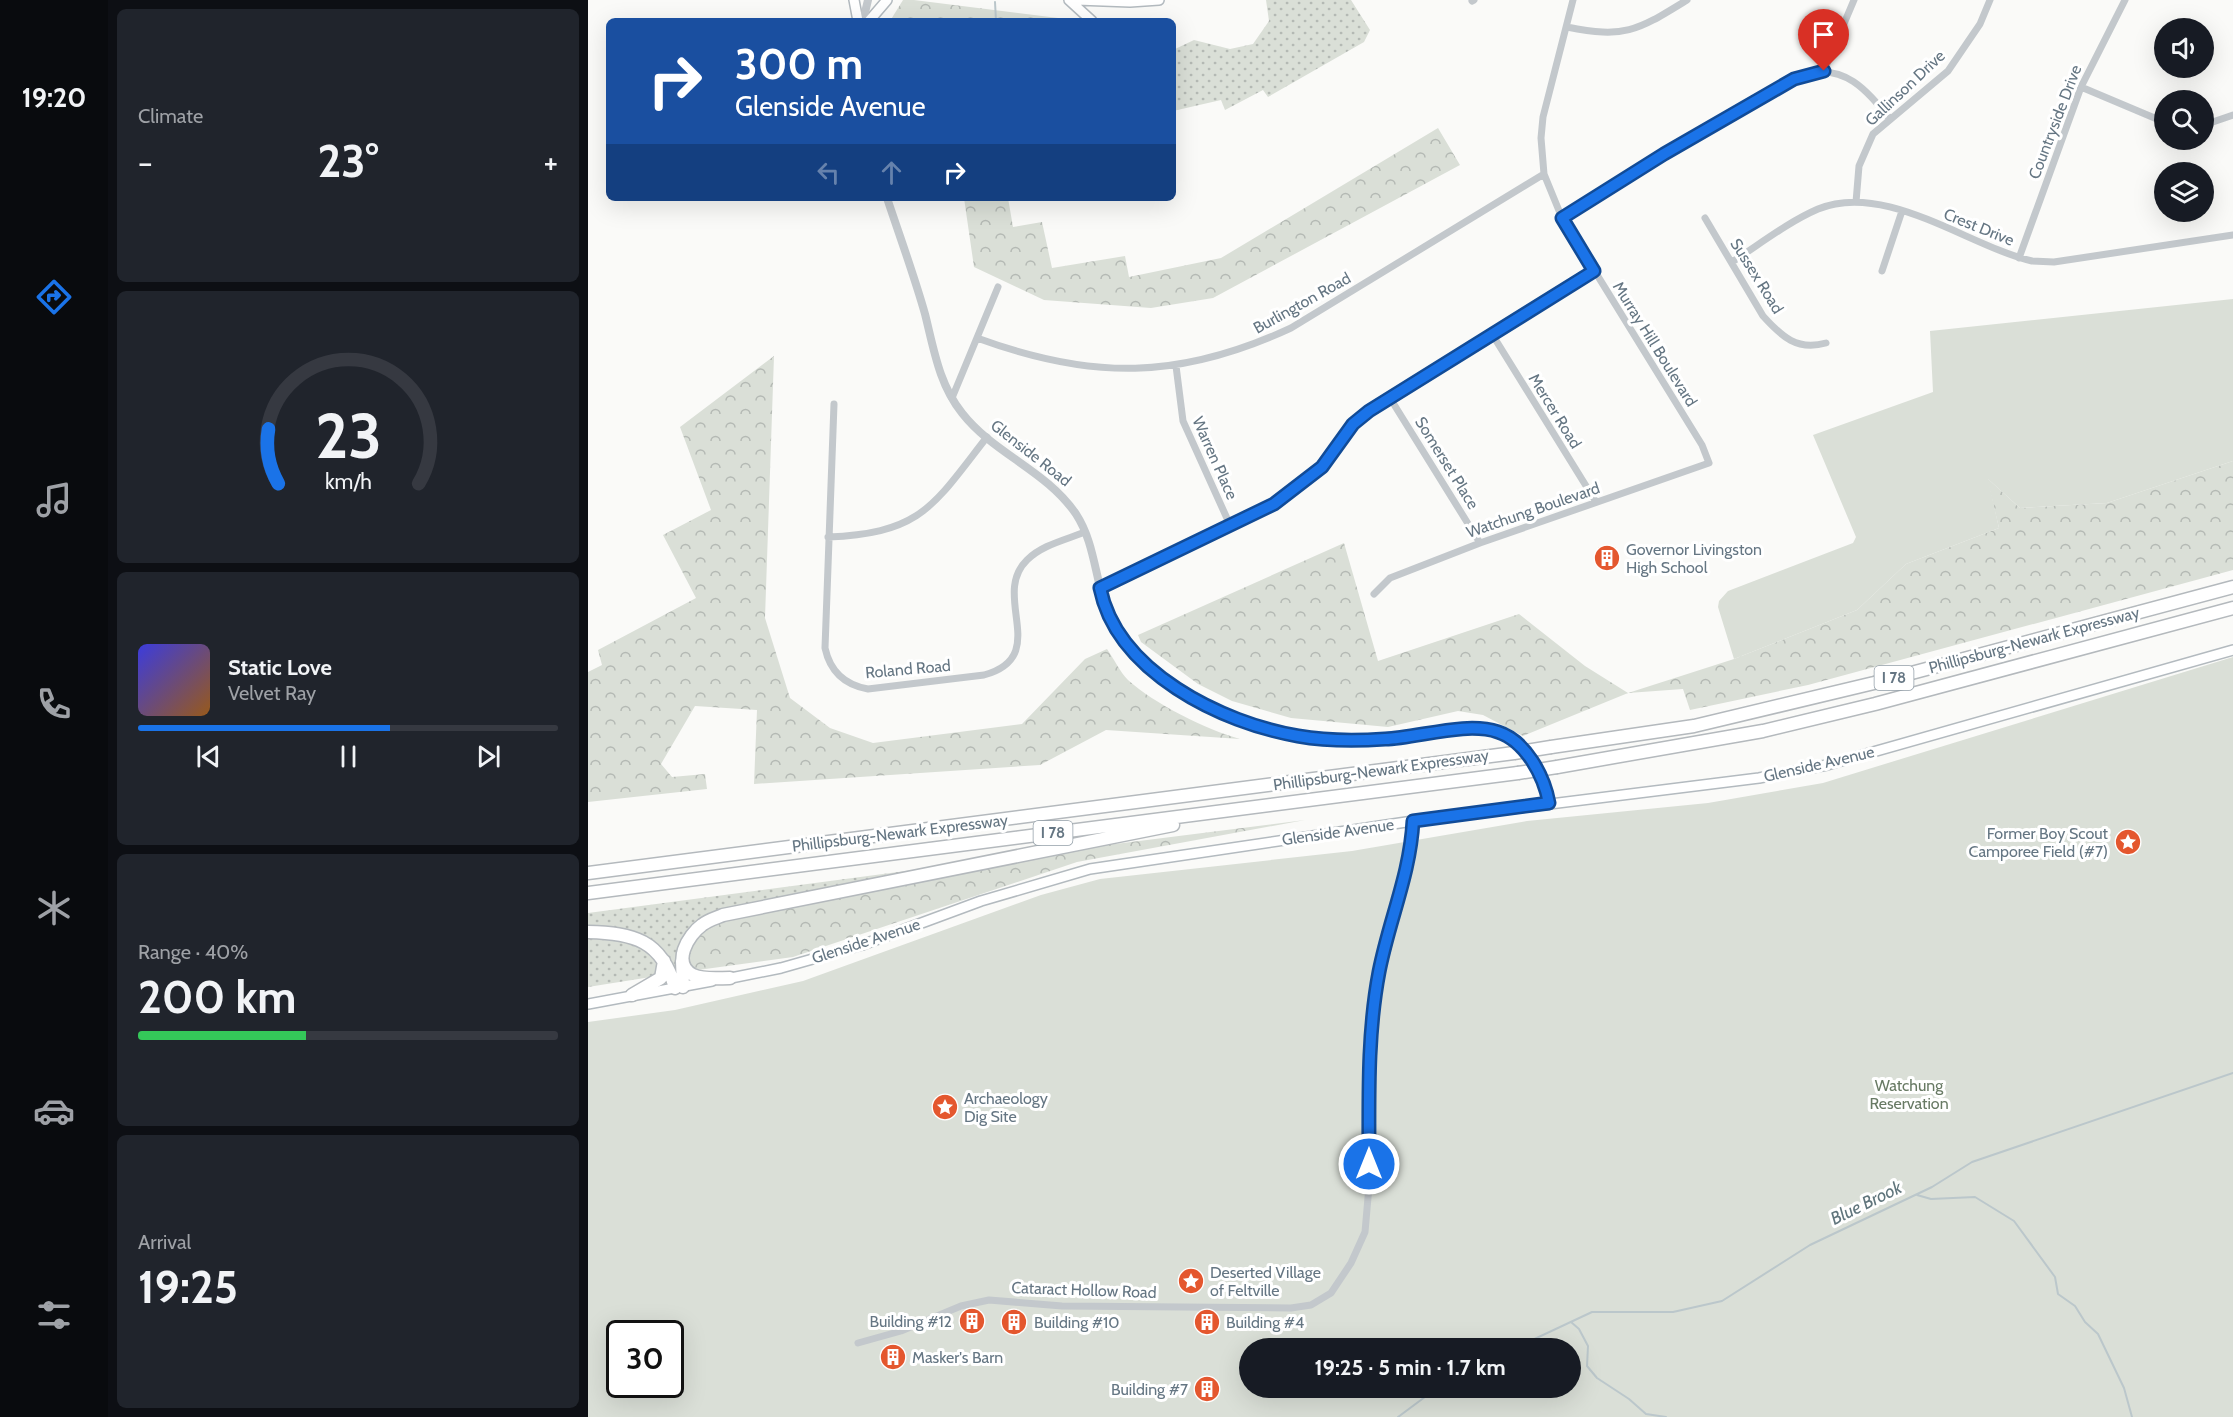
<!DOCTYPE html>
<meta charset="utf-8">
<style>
:root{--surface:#171b24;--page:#20242c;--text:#f1f3f6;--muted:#9ea1a6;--line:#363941;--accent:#1a73e8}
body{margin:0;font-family:Cabin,sans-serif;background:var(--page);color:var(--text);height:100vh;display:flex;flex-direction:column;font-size:22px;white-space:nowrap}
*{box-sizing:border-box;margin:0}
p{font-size:20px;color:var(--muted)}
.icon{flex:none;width:33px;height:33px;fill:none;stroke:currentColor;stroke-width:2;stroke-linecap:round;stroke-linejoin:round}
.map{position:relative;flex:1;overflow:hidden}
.drawer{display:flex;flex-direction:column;gap:9px;padding:9px;background:#0d0f14;width:480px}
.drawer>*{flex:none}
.hud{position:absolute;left:18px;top:18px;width:570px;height:183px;border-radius:9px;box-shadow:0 6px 24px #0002;background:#1a4fa0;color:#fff;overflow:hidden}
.fabs{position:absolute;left:1566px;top:18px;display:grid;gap:12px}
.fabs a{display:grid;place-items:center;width:60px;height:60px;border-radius:50%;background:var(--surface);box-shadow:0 6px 24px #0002;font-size:30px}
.speed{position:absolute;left:18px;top:1320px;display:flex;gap:12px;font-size:30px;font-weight:700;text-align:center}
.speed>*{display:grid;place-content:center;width:78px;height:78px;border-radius:50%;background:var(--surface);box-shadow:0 6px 24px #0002;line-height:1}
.speed .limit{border:3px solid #111;border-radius:9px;background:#fff;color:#111}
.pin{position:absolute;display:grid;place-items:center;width:51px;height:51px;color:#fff;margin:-62px -26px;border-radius:50% 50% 50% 0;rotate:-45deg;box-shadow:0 0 6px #0007}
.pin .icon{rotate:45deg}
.me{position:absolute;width:66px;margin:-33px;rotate:0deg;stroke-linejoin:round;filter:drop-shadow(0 0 4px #0008)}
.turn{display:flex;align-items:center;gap:21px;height:126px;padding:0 30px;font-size:27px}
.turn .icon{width:78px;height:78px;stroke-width:2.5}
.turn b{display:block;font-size:42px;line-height:51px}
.lanes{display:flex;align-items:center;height:57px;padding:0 30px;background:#0003;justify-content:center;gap:30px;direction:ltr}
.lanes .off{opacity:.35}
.big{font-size:45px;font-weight:800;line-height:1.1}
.drawer .tile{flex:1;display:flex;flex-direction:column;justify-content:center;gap:9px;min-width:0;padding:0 21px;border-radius:9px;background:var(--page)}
.drawer .dial{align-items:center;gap:0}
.dial svg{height:156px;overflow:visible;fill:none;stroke:var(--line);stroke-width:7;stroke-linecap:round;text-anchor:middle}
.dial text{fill:var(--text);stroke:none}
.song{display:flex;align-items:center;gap:18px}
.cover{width:72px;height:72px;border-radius:9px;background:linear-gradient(135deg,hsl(240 70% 55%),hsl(30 70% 35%))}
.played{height:6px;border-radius:3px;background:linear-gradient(90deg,var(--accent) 60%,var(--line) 60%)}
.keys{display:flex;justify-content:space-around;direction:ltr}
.heat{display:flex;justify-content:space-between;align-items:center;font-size:33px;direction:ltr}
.charge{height:9px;border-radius:4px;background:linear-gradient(90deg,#34c759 40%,var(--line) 0)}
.trip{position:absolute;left:651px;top:1338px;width:342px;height:60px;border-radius:30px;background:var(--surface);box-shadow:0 6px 24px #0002;font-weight:800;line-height:60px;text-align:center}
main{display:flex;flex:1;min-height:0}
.dock{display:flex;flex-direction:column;width:108px;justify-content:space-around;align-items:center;background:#090b0e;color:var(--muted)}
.dock .icon{width:42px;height:42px}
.dock .on{color:var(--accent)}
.dock b{font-size:27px;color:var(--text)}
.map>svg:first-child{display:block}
</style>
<main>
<nav class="dock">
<b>19:20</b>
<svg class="icon on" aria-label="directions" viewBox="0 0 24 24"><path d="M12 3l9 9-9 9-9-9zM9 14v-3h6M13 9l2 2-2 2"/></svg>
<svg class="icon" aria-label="music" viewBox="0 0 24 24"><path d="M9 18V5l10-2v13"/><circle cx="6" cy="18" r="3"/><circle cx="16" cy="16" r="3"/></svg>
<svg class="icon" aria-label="phone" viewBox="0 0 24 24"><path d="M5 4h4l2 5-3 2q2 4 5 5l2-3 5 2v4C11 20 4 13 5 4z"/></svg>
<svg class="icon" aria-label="climate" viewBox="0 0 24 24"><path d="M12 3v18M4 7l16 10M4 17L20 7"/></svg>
<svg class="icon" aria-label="car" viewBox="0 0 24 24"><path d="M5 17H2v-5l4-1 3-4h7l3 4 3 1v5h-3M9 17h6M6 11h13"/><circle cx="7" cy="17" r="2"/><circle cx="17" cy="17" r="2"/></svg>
<svg class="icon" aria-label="filters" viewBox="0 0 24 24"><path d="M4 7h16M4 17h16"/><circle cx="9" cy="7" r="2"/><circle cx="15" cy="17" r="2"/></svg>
</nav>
<section class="drawer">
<div class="tile"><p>Climate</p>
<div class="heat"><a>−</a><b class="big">23°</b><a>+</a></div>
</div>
<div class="tile dial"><svg viewBox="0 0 100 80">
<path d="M14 69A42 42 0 1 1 86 69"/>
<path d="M14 69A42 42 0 0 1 9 41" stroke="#1a73e8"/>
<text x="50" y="56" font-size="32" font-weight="700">23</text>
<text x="50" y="72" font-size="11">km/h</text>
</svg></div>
<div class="tile">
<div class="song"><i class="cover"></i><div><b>Static Love</b><p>Velvet Ray</p></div></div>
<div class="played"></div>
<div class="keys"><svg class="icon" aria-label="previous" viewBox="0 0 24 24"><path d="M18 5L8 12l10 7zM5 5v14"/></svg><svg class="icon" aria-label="pause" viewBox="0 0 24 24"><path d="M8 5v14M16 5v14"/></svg><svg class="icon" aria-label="next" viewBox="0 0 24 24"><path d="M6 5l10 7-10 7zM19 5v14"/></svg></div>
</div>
<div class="tile"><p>Range · 40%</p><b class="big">200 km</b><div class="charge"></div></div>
<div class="tile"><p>Arrival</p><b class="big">19:25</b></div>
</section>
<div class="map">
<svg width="1645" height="1417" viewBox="0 0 1645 1417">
<defs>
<pattern id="grass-dots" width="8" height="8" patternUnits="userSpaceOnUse" patternTransform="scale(1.5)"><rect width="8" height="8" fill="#dadfd7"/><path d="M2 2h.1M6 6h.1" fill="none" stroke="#b4b9b4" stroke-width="1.8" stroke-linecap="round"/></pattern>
<pattern id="forest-crowns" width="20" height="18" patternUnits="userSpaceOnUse" patternTransform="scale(1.5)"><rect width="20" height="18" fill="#dadfd7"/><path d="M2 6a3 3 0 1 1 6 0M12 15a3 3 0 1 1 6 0" fill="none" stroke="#b4b9b4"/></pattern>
</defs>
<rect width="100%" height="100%" fill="#fafaf8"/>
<path fill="url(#grass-dots)" d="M678,0H763L782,30L776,42L680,97L675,90L637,110L633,100L585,111V50L606,40L642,49L665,44L681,21Z
M393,861L88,973L0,987V913Z"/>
<path fill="url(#forest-crowns)" d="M315,0H326L494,21H302Z
M850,128L872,165L625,298L563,308L456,300L386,267L376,198H420L425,227L454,222L464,268L537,256L541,277L633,258Z
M186,356L177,618L202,698L242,728L285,743L434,724L497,659L519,649C526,659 532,672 540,680C565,703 619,730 652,739L518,730L452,765L166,784L169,710L107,706L73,764L84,777L117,774L119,789L0,802V672L14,665L10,650L108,598L75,535L123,510L92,427Z
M1645,461V570L1220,685L1102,710L1095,689L1040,693L935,736L895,715L870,711L800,727L703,718L644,701L610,684L553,642L550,635L756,543L790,661L931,614L997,666L1040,693L1146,659L1269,610L1318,564L1411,528L1399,478L1432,508L1519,503Z
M717,820L489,862L205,957L88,973L103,927L122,913L388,870L393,861Z"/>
<path fill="#dadfd7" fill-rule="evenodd" d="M1645,299V461L1519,503L1432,508L1400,479L1411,528L1318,564L1269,610L1146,659L1130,607L1131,601L1140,591L1265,543L1268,537L1225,435L1345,392L1342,331Z
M1645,657V1417H0V1022L87,1010L215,981L453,895L512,879L764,851L939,821L1120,803L1235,783ZM32,1334H82V1384H32ZM662,1348H982V1388H662Z"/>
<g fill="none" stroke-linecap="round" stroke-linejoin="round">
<path stroke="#bbc7cb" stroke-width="2" d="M407,2L408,21
M1329,1195L1343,1199L1387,1197L1426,1221L1467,1277L1470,1294L1487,1306L1497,1322L1510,1334L1536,1388L1544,1417
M983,1322L991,1329L1000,1346L999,1366L1009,1378L1041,1399L1058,1414L1078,1417
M927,1348L1004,1312H1085L1134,1301L1222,1245L1344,1187L1384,1162L1645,1073
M810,1417L849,1388"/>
<g stroke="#b3babf" stroke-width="12">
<path id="secondary" d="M266,0L270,21
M481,0L504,21
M489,0L542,2L571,0
M281,21L299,0
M138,979L193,968L274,945L393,901L502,869L825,821L1171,778L1239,765L1645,650
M0,1004L124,981"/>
</g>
<g stroke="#b4b9bd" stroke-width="15">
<path id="motorway" d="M963,747L1106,726L1286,683L1645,587
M969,767L1175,731L1287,704L1645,608
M0,873L926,753
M0,893L930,773
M0,932C45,933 74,940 87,988
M94,961L95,987
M142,978C131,978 116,980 105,975C83,964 100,935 114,925C120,920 128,918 135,915L585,825
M44,995L73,978L76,961"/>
</g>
<path stroke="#c3c8cc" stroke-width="7" d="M884,1L886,0
M979,27C1038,39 1050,30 1099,0
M1236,71L1266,0
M1493,87L1576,122
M1616,125L1645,115
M1268,202L1271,166L1285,134L1360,71L1392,24L1402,0
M974,218L1076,154L1218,74C1258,64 1279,91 1302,119
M1117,218L1175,316C1194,337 1209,351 1238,343
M1431,258L1493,87L1537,0
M1144,262C1172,244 1200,222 1230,209C1297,181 1380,246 1444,261L1466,262L1645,235
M1294,271L1314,211
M904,334L1008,502
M389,338C504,380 591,380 703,328L956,174
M588,366L595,421L642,525
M364,398L410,287
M802,398L892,543
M246,404L237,648C242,671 257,685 280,689L396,675C464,656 402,596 439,560C454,545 477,540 497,532
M240,537C334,533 345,506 399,437
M512,589L686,505L734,467L765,424L774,416L1006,271
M786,594L802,578L892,543L1121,463L1114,445L974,218L956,174L953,138L955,117L985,0
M270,1343L313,1331L373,1306L401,1300L474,1306L703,1308L723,1305L743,1293L763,1263L777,1232L781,1186V1075L787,997L791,969L822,860L825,821"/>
<path stroke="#c3c8cc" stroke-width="8" d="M275,21L280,0
M299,198C312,237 326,275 337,314C346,350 351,384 374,413C406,454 458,470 488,514C503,537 506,564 513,591C526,646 572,682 620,706C677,733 740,746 803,739C833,735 881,722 909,732C938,741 956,776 961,803"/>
<use href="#secondary" stroke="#fff" stroke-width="9"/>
<use href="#motorway" stroke="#fff" stroke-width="12"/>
<g stroke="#b4b9bd" stroke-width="15" stroke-linecap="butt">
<path id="motorway-bridge" d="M926,753L963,747
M930,773L969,767"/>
</g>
<use href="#motorway-bridge" stroke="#fff" stroke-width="12"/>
</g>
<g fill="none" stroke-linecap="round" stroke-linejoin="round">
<g stroke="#114b97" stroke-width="15">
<path id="route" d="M781,1164C781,1100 779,1035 791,972C801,920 822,875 825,821L961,803C956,776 938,741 910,732C878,721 830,738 797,739C768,741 738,741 710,736C634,723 529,672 512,588L686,504L734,467L765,424L781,411L1006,271L974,218L1076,154L1206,79L1236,71"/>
</g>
<use href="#route" stroke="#1a73e8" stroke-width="10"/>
</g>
<defs>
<g id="building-disc" transform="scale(1.35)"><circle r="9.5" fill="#e4572e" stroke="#fff"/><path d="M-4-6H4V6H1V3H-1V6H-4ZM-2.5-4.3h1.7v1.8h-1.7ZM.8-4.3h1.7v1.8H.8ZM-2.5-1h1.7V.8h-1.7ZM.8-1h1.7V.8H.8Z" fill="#fff"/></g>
<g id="sight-disc" transform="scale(1.35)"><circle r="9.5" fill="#e4572e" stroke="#fff"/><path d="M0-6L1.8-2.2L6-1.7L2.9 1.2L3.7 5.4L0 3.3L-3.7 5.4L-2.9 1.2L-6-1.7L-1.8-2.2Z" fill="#fff"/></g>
</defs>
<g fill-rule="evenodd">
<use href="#building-disc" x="1019" y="558"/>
<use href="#sight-disc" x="1540" y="842"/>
<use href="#sight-disc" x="357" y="1107"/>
<use href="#sight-disc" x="603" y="1281"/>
<use href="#building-disc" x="384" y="1321"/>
<use href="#building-disc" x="426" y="1322"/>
<use href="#building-disc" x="619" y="1322"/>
<use href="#building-disc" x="305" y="1357"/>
<use href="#building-disc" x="619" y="1389"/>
</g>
<g text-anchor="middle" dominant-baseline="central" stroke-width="6" stroke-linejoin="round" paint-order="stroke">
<g fill="#fff" stroke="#939fa8" stroke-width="1.5">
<rect x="1286.5" y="666" width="39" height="24" rx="4.5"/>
<rect x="445.5" y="821" width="39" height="24" rx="4.5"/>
</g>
<g font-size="15" font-weight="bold" fill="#657683">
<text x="1306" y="678">I 78</text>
<text x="465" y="833">I 78</text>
</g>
<g font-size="16" fill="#657683" stroke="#fff">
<text transform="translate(1317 88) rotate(-43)">Gallinson Drive</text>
<text transform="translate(1467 122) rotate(-69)">Countryside Drive</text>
<text transform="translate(1391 227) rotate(22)">Crest Drive</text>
<text transform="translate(1169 276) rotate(58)">Sussex Road</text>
<text transform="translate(714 303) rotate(-29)">Burlington Road</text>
<text transform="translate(1067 344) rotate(58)">Murray Hill Boulevard</text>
<text transform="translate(967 411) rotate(58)">Mercer Road</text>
<text transform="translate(443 453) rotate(38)">Glenside Road</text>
<text transform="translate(627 458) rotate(66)">Warren Place</text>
<text transform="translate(859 463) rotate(58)">Somerset Place</text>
<text transform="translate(945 510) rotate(-19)">Watchung Boulevard</text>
<text transform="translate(1446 640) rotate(-15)">Phillipsburg-Newark Expressway</text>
<text transform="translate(320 669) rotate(-5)">Roland Road</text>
<text transform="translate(1231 764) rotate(-13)">Glenside Avenue</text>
<text transform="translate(793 770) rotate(-8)">Phillipsburg-Newark Expressway</text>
<text transform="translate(750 832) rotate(-8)">Glenside Avenue</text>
<text transform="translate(312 833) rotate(-7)">Phillipsburg-Newark Expressway</text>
<text transform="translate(278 941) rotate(-18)">Glenside Avenue</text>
<text transform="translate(496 1290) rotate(2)">Cataract Hollow Road</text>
</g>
<g font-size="16" fill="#657683" stroke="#fff" text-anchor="start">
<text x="1038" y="549">Governor Livingston<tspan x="1038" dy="18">High School</tspan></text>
<text x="1520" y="833" text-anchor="end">Former Boy Scout<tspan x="1520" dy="18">Camporee Field (#7)</tspan></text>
<text x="376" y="1098">Archaeology<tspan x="376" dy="18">Dig Site</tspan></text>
<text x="622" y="1272">Deserted Village<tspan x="622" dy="18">of Feltville</tspan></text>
<text x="364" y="1321" text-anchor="end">Building #12</text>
<text x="446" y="1322">Building #10</text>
<text x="638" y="1322">Building #4</text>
<text x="324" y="1357">Masker's Barn</text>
<text x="600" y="1389" text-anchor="end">Building #7</text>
</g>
<g font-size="16" fill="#687a64" stroke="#fff">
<text x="1321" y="1085">Watchung<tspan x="1321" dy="18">Reservation</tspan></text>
</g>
<g font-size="18" font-style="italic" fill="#60757c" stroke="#fff">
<text transform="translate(1278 1203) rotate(-26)">Blue Brook</text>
</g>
</g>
</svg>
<div class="fabs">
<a><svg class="icon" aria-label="sound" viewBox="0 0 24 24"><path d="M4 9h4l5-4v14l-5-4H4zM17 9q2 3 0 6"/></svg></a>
<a><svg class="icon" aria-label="search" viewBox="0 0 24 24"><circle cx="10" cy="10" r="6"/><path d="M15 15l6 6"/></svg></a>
<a><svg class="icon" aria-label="layers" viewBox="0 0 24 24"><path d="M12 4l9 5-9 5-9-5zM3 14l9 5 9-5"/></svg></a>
</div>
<div class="speed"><div class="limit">30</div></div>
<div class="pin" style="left:1236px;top:71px;background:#d93025"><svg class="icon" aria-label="arrive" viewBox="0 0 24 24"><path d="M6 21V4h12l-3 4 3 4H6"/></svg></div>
<svg class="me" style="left:781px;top:1164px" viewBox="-20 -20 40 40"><circle r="17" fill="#1a73e8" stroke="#fff" stroke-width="3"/><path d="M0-11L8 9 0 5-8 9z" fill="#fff"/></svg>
<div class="trip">19:25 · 5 min · 1.7 km</div>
<div class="hud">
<div class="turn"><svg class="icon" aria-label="right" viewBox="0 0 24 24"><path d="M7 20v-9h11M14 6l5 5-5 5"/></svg><div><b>300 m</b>Glenside Avenue</div></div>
<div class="lanes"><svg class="icon off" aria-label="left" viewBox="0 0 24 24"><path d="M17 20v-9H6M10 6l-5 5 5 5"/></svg><svg class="icon off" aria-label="ahead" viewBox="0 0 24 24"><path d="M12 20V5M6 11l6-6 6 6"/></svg><svg class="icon" aria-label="right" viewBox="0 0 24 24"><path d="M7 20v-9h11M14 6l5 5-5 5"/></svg></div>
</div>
</div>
</main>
